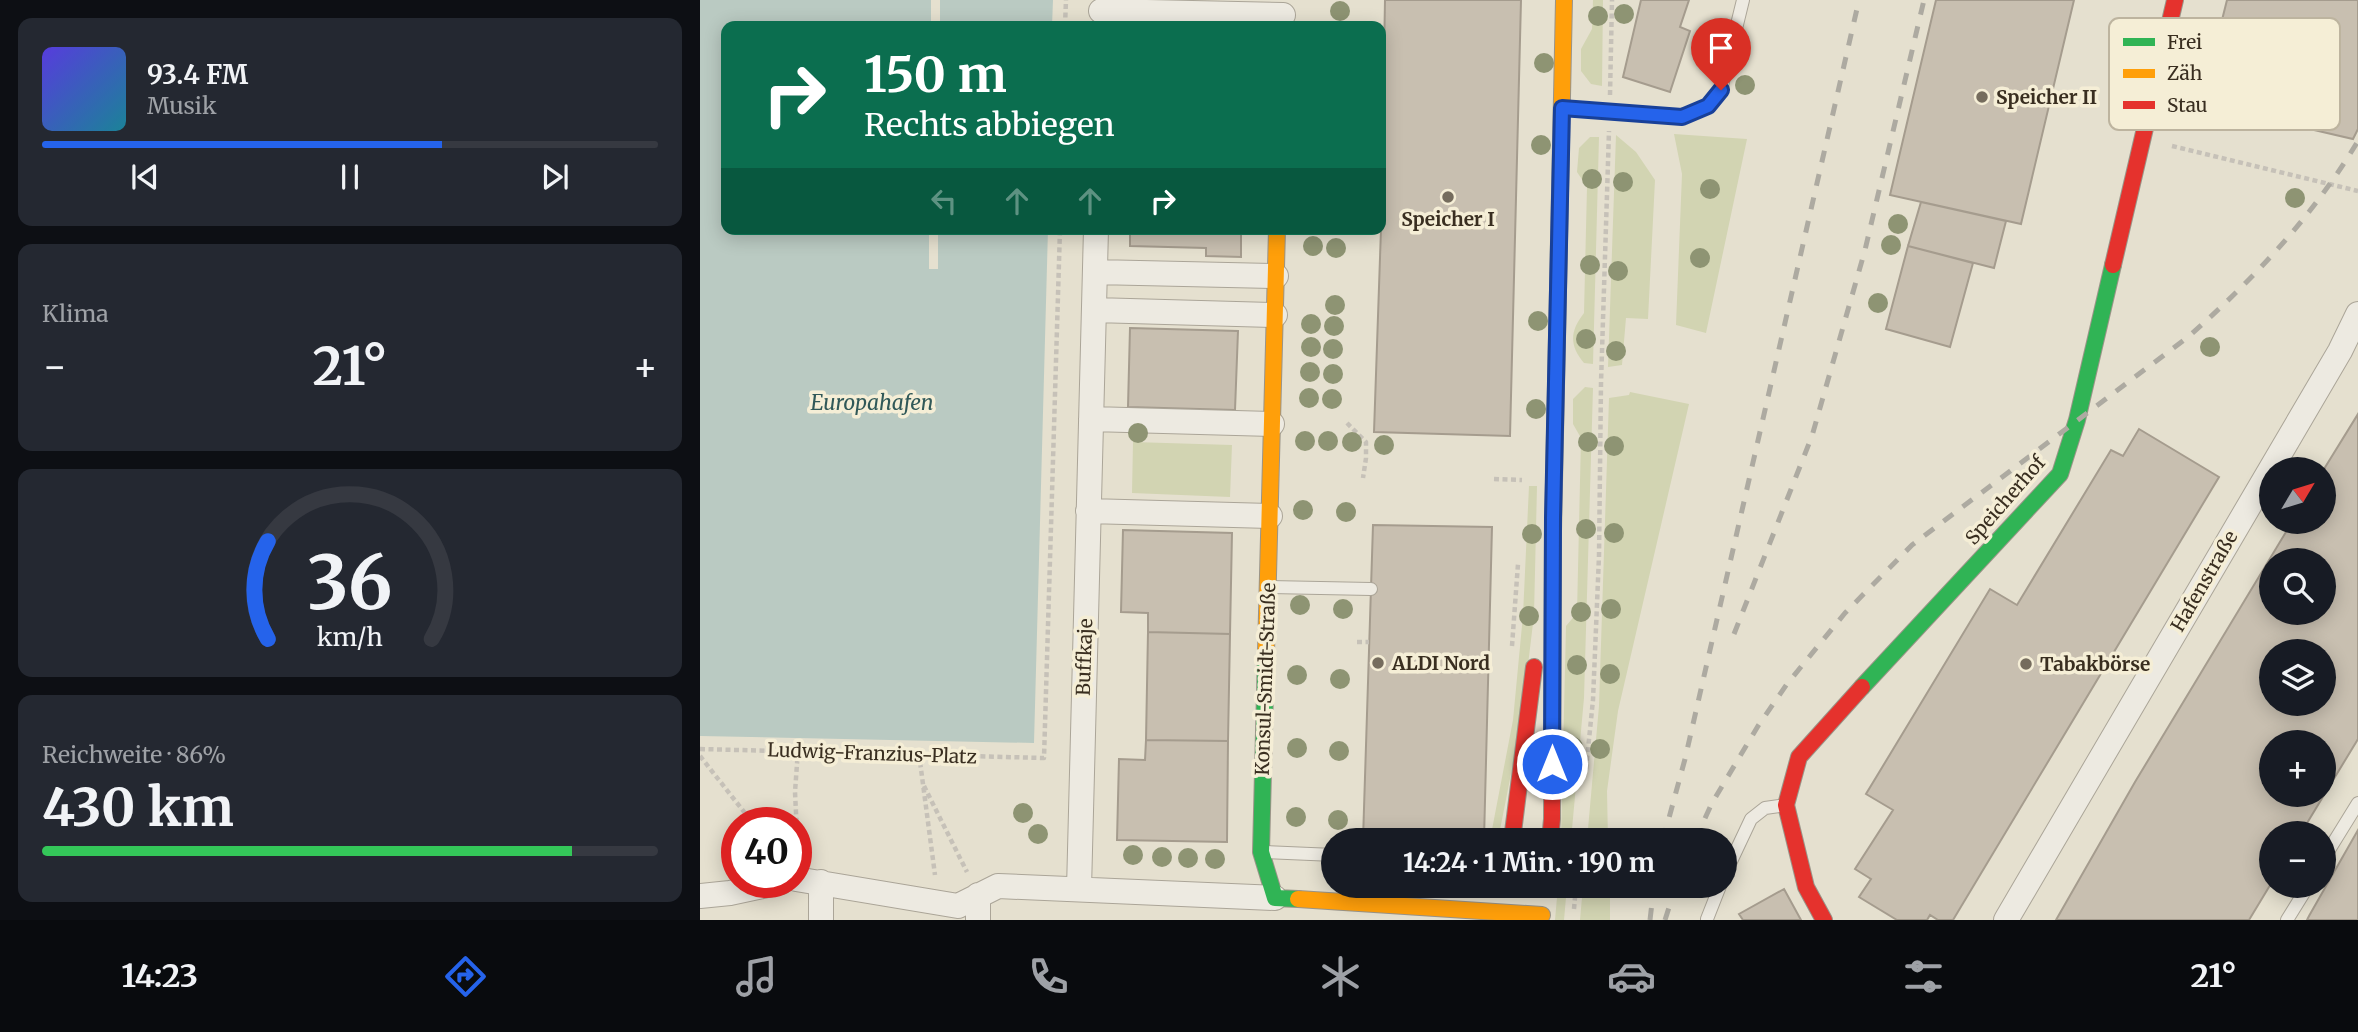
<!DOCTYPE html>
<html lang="de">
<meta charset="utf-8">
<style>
:root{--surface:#171b24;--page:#242831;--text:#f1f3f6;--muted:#9ea1a6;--line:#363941;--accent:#2563eb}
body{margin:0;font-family:Merriweather,serif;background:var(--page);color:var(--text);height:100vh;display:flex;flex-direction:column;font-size:26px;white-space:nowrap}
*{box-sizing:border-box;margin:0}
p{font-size:23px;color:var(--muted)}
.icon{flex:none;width:38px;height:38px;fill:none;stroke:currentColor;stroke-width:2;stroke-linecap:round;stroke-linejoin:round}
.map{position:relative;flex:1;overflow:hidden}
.details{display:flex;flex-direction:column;gap:18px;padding:18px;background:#0d0f14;width:700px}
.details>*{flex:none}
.hud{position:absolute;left:21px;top:21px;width:665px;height:214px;border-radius:14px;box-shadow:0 4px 18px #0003;background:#0b6e4f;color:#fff;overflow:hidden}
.needle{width:46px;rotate:52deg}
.fabs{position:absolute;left:1559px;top:457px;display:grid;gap:14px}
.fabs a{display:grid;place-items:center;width:77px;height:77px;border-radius:50%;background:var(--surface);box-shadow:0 4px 18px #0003;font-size:35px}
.speed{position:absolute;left:21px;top:807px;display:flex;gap:14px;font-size:35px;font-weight:700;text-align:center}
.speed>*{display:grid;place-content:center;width:91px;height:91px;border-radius:50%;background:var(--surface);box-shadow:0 4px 18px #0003;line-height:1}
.speed .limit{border:10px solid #d22;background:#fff;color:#111}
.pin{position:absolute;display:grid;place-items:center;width:60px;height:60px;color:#fff;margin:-72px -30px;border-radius:50% 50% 50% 0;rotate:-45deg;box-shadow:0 0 7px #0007}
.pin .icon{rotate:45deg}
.me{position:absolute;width:77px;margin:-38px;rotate:0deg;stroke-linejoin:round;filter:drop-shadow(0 0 5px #0008)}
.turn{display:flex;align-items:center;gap:24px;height:147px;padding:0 28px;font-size:32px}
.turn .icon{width:91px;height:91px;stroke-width:2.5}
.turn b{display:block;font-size:49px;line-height:60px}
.lanes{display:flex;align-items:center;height:66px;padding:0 28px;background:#0003;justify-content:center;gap:35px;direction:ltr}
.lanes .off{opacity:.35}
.big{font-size:52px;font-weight:700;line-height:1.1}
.details .tile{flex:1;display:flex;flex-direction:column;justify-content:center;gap:10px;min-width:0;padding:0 24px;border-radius:14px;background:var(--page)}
.details .dial{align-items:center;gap:0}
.dial svg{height:182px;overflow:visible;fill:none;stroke:var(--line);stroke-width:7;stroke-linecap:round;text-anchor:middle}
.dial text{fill:var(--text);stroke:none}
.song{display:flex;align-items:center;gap:21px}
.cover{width:84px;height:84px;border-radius:10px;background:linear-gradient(135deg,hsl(250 70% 55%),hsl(190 70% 35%))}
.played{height:7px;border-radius:4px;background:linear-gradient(90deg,var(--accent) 65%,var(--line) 65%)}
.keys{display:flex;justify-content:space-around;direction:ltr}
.heat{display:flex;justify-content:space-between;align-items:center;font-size:38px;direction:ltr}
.charge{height:10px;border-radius:5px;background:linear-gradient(90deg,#34c759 86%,var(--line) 0)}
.trip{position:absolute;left:621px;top:828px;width:416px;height:70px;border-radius:35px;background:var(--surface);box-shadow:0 4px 18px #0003;font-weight:700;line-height:70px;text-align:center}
.menu{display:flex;height:112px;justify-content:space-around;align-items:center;background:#090b0e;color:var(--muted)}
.menu .icon{width:49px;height:49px}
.menu .current{color:var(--accent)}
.menu b{font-size:32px;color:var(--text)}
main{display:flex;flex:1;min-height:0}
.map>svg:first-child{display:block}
</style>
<main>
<section class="details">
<div class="tile">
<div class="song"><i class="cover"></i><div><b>93.4 FM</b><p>Musik</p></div></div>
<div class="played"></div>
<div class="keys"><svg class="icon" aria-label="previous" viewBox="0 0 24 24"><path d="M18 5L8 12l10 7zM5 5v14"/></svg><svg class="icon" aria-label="pause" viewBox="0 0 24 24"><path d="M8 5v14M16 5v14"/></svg><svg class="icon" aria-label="next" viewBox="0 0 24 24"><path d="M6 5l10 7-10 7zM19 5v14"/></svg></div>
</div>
<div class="tile"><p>Klima</p>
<div class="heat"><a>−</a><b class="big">21°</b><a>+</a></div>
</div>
<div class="tile dial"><svg viewBox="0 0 100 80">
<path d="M14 69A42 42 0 1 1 86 69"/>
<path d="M14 69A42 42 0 0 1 14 26" stroke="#2563eb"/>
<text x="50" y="56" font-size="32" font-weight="700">36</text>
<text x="50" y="72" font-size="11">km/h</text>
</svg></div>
<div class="tile"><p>Reichweite · 86%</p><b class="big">430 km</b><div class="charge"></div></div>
</section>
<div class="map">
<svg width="1658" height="920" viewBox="0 0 1658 920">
<rect width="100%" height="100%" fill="#e5e0cf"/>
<path fill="#d2d4b2" d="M893,0H903L902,86L891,84L881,71V49L892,29Z
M974,134L1047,139L1006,333L976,325L982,174Z
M916,135L936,152L955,180L948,319L926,318L922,365L908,367Z
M890,137H899L893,364L884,363C869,345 870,331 884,313L887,187L877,172L879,148Z
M885,387L893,388L884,698L871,840H861L866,626L877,613L881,438L873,424V399Z
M930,392L989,404L918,711L907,791L908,840H887L899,706L909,398L929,395Z
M433,442L532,445L530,497L432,493Z
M829,486H837L834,615L821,723L798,840H790L813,720L823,615Z
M858,886H867L864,920H855Z
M883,886H910V920H880Z"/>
<path fill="#bacac2" d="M0,0H353L352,26H26V229H348L334,743L0,736Z"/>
<path fill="#e5e0cf" d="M231,0H240V26H231Z
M229,229H238V269H229Z"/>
<path fill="#c8bfb0" stroke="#a59c8e" stroke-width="2" fill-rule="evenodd" d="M685,0H821L810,436L674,432L681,229Z
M941,0H989L980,27L990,31L970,92L923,77Z
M1236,0H1374L1321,224L1190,195Z
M1527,0H1658V129L1653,139L1501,104Z
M1221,202L1306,221L1294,268L1208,246Z
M430,229H541V257L506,256V248L430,246Z
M1208,246L1273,263L1250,347L1186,329Z
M430,328L538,331L535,410L428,407Z
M1658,414V739L1601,833H1572V882L1549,920H1356L1435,782L1592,522H1624V469ZM1572,560H1624V612H1572ZM1572,651H1624V704H1572ZM1572,742H1624V794H1572Z
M1439,429L1519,477L1253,920H1238L1230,915L1227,920H1197L1159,897L1171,879L1155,869L1193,810L1166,794L1290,589L1317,605L1411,450L1423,456Z
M673,525L792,527L784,840H663Z
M423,530L532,533L530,634L448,632V613L421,612Z
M448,632L530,634L528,741L446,740Z
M446,740L528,741L527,842L417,840L419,759L445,760Z
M1658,830V920H1607L1609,916Z
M1084,889L1101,920H1043L1039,914Z"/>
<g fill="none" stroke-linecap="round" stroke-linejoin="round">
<g stroke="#aba598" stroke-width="14">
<path id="lane" d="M862,109L982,117L1008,106L1021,90L1043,0
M570,587L671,589
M564,852L634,855
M1624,858L1658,803
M1026,872L1051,819L1065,808L1086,805
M1007,919L1020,886
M1587,920L1608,886"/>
</g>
<g stroke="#aba598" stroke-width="26">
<path id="street" d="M401,11L583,15
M395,272L576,276
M394,310L575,315
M391,419L572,424
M388,511L570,516
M96,879L258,906L298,886L575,898
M379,889L396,229
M0,896L30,893L81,882
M121,920V882
M278,920V895
M1306,920L1640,351L1658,314"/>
</g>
<g stroke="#9a9488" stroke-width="18">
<path id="fast" d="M566,652L561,852L575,898L598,899
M1162,687L1360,474L1377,420L1413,265"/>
</g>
<g stroke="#9a9488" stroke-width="18">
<path id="slow" d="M853,531L864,0
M566,652L577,229
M598,899L842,915"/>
</g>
<g stroke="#9a9488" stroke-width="18">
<path id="jam" d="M1413,265L1475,0
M812,840L834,667
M850,840L852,819L853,531
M1124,920L1106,887L1086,805L1099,757L1162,687"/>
</g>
<path stroke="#c6c1b8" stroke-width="4.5" stroke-dasharray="5 3.5" stroke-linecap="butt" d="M365,26L366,0
M910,95L912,0
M1472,146L1658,191
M647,423L666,442V458L663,478
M794,479L822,480
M657,642H669
M812,646L818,564
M0,749L344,758L360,229
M98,750L95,792L98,854
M219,754L235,875
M0,756L52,822
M886,769L893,700L899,556L901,383L909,131
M224,786L267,872
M874,909L876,886"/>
<use href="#lane" stroke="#edeae1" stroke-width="12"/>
<use href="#street" stroke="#edeae1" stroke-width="24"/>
<use href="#fast" stroke="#30b455" stroke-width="16"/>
<use href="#slow" stroke="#ff9f0a" stroke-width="16"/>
<use href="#jam" stroke="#e5322d" stroke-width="16"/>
<path stroke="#adaaa1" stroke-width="5" stroke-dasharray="12 12" stroke-linecap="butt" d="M1034,634L1112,436L1165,250L1224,0
M963,840L985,759L1159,0
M995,840L1012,803L1058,726L1087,684L1145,613L1212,545L1488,337C1554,279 1613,216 1658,141
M950,920L954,886
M965,920L976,886"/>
</g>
<g fill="#8e9473">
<circle cx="640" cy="11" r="10"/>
<circle cx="924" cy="14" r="10"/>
<circle cx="898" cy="16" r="10"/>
<circle cx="844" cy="63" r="10"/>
<circle cx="1045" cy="85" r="10"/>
<circle cx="841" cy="145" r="10"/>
<circle cx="892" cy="179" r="10"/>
<circle cx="923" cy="182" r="10"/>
<circle cx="1010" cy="189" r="10"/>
<circle cx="1595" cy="198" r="10"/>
<circle cx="1198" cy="224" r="10"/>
<circle cx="1191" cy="245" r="10"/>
<circle cx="613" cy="246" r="10"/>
<circle cx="636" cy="248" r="10"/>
<circle cx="1000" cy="258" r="10"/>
<circle cx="890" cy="265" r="10"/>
<circle cx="918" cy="271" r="10"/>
<circle cx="1178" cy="303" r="10"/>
<circle cx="635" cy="305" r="10"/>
<circle cx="838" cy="321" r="10"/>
<circle cx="611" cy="324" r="10"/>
<circle cx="634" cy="326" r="10"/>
<circle cx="886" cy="339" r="10"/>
<circle cx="611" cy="347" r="10"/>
<circle cx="1510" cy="347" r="10"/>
<circle cx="633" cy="349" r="10"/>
<circle cx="916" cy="351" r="10"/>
<circle cx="610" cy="372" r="10"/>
<circle cx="633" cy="374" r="10"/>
<circle cx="609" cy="398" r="10"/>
<circle cx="632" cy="399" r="10"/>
<circle cx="836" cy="409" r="10"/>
<circle cx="438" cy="433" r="10"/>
<circle cx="605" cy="441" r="10"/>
<circle cx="628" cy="441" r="10"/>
<circle cx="652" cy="442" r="10"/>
<circle cx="888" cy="442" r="10"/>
<circle cx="684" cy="445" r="10"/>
<circle cx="914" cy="446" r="10"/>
<circle cx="603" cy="510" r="10"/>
<circle cx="646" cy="512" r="10"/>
<circle cx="886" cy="529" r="10"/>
<circle cx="914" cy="533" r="10"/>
<circle cx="832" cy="534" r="10"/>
<circle cx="600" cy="605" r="10"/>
<circle cx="643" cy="609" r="10"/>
<circle cx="911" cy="609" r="10"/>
<circle cx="881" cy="612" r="10"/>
<circle cx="829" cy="616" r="10"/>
<circle cx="877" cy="665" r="10"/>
<circle cx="910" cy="674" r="10"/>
<circle cx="597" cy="675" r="10"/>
<circle cx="640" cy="679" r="10"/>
<circle cx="873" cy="747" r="10"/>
<circle cx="597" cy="748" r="10"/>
<circle cx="900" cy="749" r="10"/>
<circle cx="639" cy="751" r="10"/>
<circle cx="323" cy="813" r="10"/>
<circle cx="596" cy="817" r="10"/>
<circle cx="638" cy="820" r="10"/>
<circle cx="338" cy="834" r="10"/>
<circle cx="433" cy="855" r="10"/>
<circle cx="462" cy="857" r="10"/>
<circle cx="488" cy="858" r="10"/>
<circle cx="515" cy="859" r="10"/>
</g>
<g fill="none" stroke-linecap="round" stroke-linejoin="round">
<g stroke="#184099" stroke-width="18">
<path id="route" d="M852,764L853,518L862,108L982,117L1008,106L1021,90"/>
</g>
<use href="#route" stroke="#2563eb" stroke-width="12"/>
</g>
<g fill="#756c5d" stroke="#f5eed6" stroke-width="2.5">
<circle cx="1282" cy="97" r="7"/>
<circle cx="748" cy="197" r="7"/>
<circle cx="678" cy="663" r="7"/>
<circle cx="1326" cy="664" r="7"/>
</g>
<g text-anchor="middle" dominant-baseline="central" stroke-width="7" stroke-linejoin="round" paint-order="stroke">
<g font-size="19" font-weight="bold" fill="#392e20" stroke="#f5eed6" text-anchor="start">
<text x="1296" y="97">Speicher II</text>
<text x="748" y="219" text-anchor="middle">Speicher I</text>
<text x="692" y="663">ALDI Nord</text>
<text x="1340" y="664">Tabakbörse</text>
</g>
<g font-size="19" fill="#392e20" stroke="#f5eed6">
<text transform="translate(1305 500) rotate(-49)">Speicherhof</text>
<text transform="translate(1504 581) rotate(-60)">Hafenstraße</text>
<text transform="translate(384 657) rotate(-88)">Buffkaje</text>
<text transform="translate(565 679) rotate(-88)">Konsul-Smidt-Straße</text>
<text transform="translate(172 753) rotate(2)">Ludwig-Franzius-Platz</text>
</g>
<g font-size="21" font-style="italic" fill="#305858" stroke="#f5eed6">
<text x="172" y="402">Europahafen</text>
</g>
</g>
<rect x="1409" y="18" width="231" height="112" rx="10" fill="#f5eed6" stroke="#bdb49f" stroke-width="2"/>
<rect x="1423" y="38" width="32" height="8" fill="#30b455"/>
<rect x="1423" y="69" width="32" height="9" fill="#ff9f0a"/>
<rect x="1423" y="101" width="32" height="8" fill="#e5322d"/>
<g font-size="19" fill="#392e20">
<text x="1467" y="49">Frei</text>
<text x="1467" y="80">Zäh</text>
<text x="1467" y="112">Stau</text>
</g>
</svg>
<div class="fabs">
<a><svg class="needle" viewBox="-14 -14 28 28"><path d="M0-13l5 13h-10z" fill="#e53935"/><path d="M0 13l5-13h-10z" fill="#9ea1a6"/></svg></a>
<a><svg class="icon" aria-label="search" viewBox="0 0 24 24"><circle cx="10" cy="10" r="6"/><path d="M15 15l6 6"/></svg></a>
<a><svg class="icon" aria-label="layers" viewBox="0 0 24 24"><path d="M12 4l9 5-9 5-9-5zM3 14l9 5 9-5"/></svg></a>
<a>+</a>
<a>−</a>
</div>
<div class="speed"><div class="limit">40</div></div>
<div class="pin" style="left:1021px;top:90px;background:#d93025"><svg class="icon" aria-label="arrive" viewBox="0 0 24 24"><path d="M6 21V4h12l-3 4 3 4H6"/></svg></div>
<svg class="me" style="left:852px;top:764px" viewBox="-20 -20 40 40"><circle r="17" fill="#2563eb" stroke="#fff" stroke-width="3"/><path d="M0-11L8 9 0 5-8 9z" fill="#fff"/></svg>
<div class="trip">14:24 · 1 Min. · 190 m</div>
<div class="hud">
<div class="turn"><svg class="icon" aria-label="right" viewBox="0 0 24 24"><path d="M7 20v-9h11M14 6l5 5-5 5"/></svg><div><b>150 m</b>Rechts abbiegen</div></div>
<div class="lanes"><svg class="icon off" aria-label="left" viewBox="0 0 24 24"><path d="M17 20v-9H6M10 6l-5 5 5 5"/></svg><svg class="icon off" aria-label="ahead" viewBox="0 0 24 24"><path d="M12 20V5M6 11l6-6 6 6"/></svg><svg class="icon off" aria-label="ahead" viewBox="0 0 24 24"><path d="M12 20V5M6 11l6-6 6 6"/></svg><svg class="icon" aria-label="right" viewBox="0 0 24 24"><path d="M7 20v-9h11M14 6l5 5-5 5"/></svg></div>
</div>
</div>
</main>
<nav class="menu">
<b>14:23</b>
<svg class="icon current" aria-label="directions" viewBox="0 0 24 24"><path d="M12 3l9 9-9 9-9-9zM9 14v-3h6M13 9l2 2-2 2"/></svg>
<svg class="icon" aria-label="music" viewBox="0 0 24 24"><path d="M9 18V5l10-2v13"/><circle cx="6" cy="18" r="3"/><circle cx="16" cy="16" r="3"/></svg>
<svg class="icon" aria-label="phone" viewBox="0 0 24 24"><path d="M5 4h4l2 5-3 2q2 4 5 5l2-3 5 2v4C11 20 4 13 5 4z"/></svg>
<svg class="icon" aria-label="climate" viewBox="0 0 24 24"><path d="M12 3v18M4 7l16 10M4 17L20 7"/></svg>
<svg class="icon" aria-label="car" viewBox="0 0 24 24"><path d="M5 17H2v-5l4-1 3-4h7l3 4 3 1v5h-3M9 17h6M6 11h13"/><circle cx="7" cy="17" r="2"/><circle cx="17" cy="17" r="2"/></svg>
<svg class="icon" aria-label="filters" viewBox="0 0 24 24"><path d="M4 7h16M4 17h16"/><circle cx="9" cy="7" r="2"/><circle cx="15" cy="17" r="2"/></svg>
<b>21°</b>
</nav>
